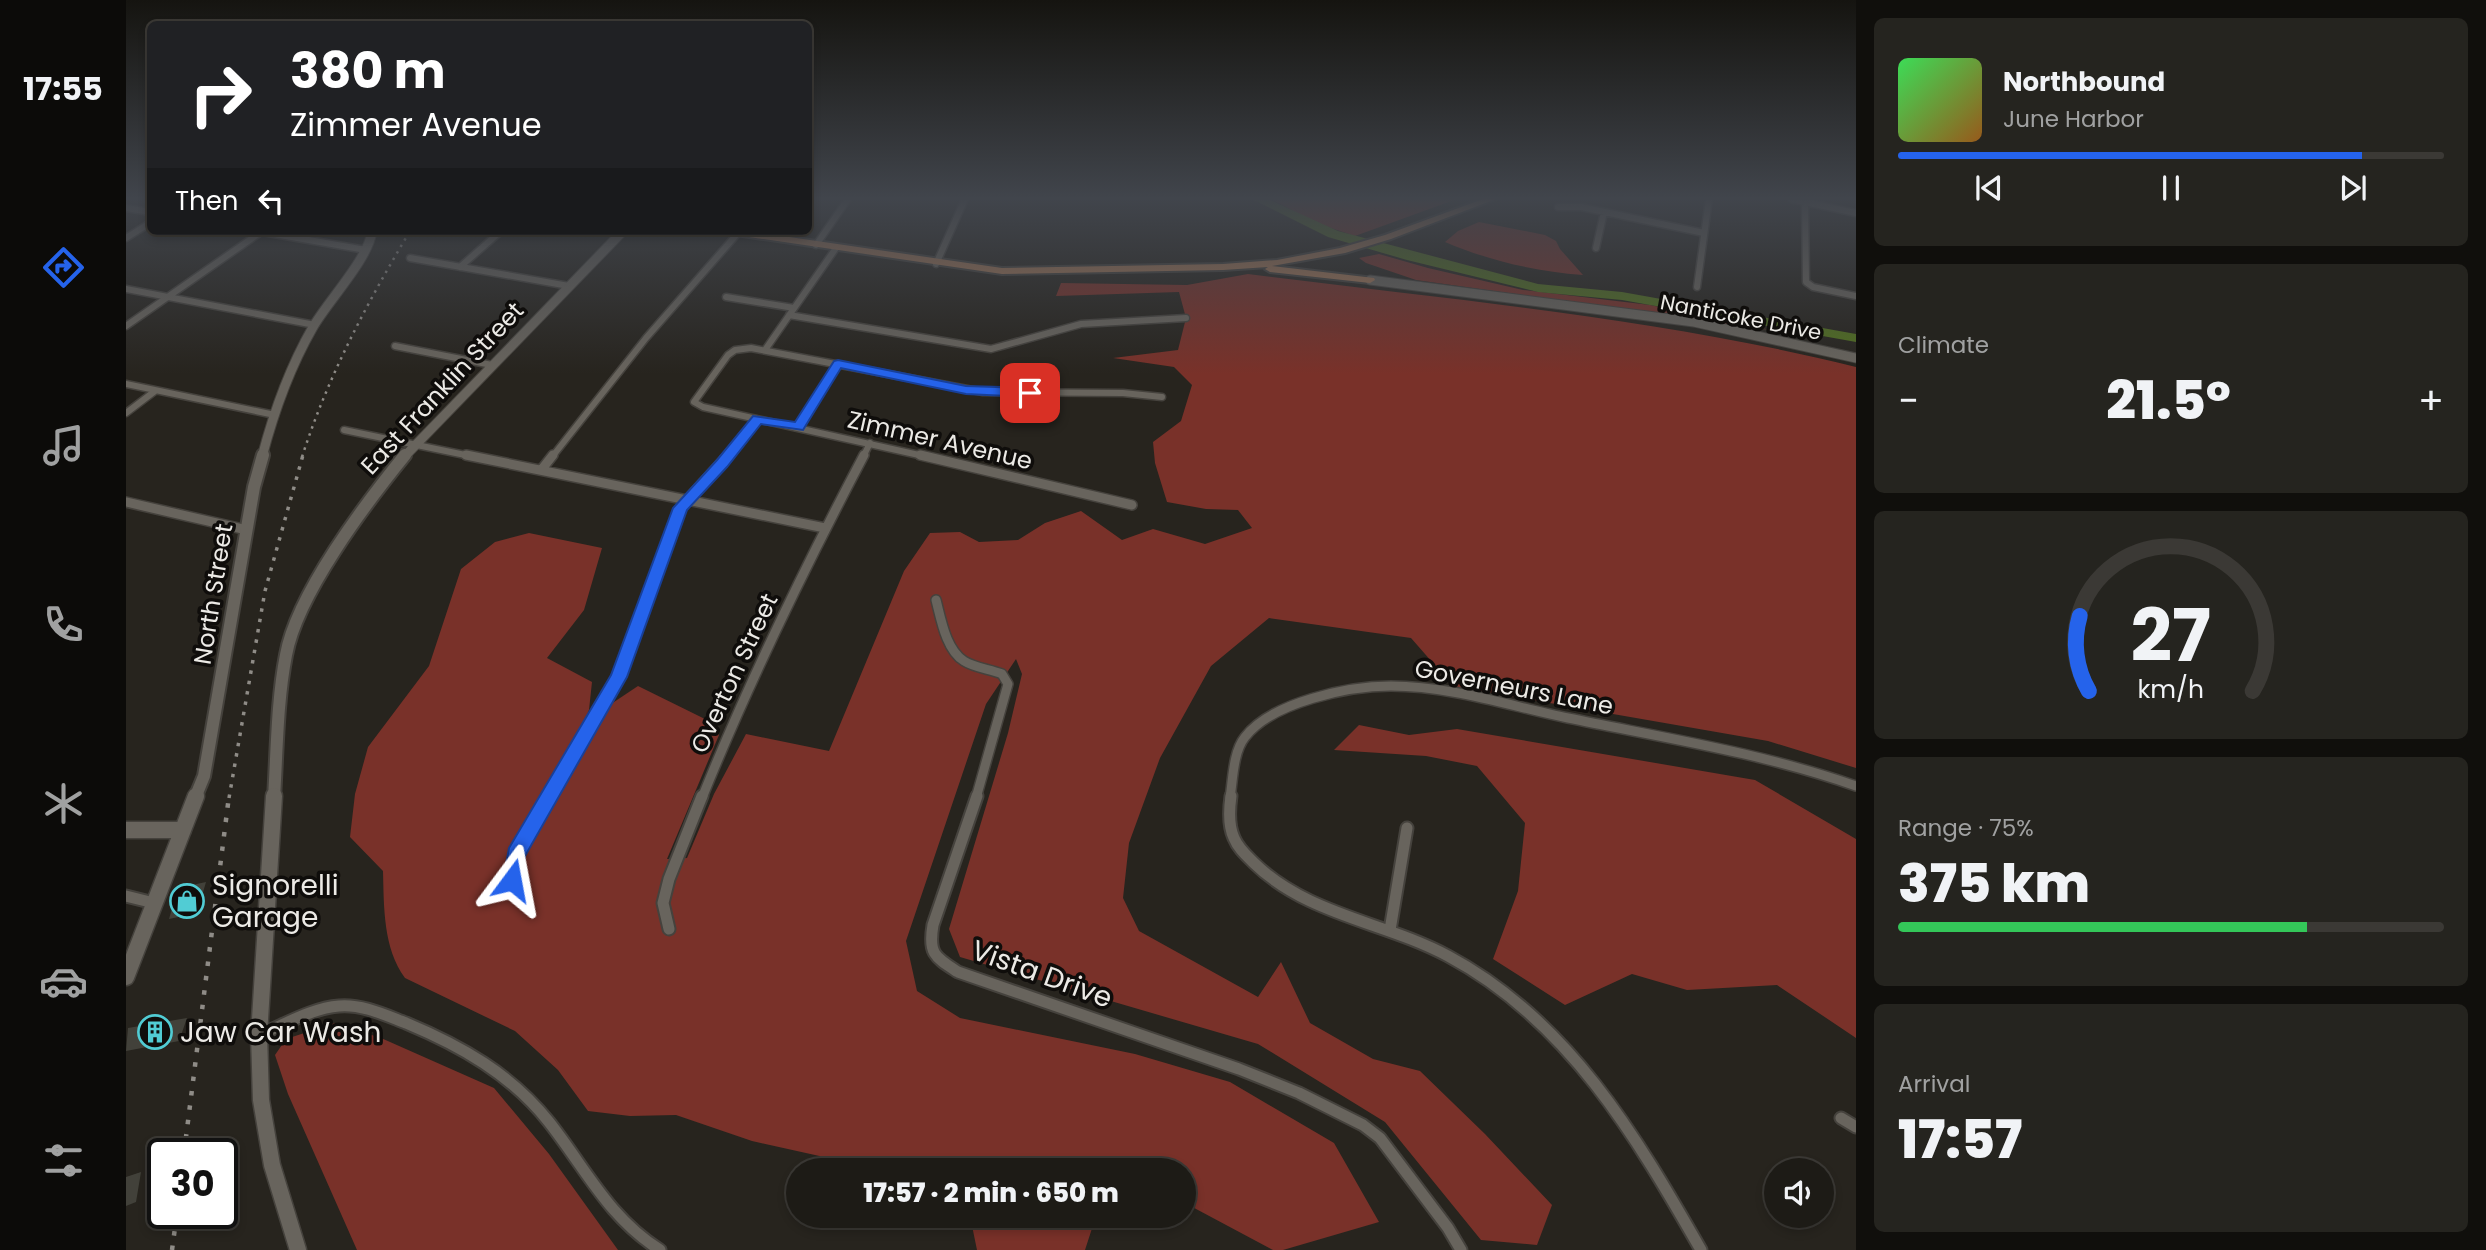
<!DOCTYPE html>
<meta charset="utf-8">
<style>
:root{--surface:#1d1b16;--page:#25241f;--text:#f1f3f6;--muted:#a0a1a1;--line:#3b3935;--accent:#2563eb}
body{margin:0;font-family:Poppins,sans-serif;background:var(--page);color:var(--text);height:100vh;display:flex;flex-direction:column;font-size:26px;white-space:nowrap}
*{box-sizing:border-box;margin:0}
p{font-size:23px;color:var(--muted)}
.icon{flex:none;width:38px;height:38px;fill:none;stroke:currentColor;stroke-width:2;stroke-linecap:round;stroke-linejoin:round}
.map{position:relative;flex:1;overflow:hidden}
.side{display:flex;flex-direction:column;gap:18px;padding:18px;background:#100f0c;width:630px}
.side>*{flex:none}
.hud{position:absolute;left:21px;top:21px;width:665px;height:214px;border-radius:10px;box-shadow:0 4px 10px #0003,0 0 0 2px var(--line);background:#202124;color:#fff;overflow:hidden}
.tools{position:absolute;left:1638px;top:1158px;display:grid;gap:14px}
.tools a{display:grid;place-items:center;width:70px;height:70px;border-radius:50%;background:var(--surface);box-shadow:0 4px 10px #0003,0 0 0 2px var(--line);font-size:35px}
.speed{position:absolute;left:21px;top:1138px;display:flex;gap:14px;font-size:35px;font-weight:700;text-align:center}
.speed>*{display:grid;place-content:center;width:91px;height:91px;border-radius:50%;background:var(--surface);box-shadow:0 4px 10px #0003,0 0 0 2px var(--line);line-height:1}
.speed .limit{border:4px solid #111;border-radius:10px;background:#fff;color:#111}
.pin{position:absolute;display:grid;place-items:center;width:60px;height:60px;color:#fff;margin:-30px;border-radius:14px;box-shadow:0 4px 10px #0006}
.me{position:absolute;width:77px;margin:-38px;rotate:13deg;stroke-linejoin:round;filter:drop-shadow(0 0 5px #0008)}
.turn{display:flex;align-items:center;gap:24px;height:147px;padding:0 28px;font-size:32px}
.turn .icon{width:91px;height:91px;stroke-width:2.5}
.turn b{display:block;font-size:49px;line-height:60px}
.then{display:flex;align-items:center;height:66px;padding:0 28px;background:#0003;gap:14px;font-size:26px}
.big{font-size:52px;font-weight:800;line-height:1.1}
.side .tile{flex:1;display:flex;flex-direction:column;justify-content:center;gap:10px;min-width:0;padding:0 24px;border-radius:10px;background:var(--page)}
.side .dial{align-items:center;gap:0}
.dial svg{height:182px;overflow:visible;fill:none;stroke:var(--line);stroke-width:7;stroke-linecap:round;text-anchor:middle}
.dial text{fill:var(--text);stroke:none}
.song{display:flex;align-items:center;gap:21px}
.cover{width:84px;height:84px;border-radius:10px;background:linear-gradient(135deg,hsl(130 70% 55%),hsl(30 70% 35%))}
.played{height:7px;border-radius:4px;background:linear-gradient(90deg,var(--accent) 85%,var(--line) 85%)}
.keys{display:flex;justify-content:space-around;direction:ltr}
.heat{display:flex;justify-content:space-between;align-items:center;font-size:38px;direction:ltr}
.charge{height:10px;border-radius:5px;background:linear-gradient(90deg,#34c759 75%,var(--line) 0)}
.trip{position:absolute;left:660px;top:1158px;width:410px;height:70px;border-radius:35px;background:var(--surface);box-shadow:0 4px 10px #0003,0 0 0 2px var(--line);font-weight:800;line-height:70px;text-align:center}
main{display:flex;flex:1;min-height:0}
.tab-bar{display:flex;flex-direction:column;width:126px;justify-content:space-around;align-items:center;background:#0c0b09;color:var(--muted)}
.tab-bar .icon{width:49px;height:49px}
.tab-bar .selected{color:var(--accent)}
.tab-bar b{font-size:32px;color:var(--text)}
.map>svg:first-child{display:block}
</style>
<main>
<nav class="tab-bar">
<b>17:55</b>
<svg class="icon selected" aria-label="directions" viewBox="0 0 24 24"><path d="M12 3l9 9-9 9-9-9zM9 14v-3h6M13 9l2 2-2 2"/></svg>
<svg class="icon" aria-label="music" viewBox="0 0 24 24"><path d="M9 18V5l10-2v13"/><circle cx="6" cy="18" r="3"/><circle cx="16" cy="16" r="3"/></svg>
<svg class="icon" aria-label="phone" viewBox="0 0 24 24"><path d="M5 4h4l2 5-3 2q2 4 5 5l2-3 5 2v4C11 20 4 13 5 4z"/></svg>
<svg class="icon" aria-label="climate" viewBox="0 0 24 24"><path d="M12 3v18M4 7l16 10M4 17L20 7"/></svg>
<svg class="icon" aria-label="car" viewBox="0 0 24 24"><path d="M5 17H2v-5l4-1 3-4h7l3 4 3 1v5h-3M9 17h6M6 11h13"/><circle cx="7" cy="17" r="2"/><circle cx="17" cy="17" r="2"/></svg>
<svg class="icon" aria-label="filters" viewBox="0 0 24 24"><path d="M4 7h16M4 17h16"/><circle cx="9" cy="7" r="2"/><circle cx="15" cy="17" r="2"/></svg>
</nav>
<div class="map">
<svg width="1730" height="1250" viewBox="0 0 1730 1250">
<rect width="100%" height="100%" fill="#27241e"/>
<path fill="#793129" d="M1145,199H1331L1229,236L1190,223Z
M1353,222L1419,235L1430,241L1434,249L1457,275C1408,271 1364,261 1319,242L1332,231Z
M1253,254L1302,268L1397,290L1524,305L1644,330L1290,280L1240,263L1233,258Z
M1122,274C1325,300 1530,317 1730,367V768L1642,741L1327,686L1285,638L1143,618L1085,666L1034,758L1003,843L997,898L1013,931L1132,997L1155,962L1184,1023L1247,1059L1294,1071L1359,1134L1426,1205L1411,1245L1355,1240L1259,1122L1132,1044L834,957L823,929L882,733L896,674L890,659L860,704L780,941L791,991L834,1018L1009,1054L1104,1082L1208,1143L1253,1222L1157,1250H1147L1057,1202V1171H761L626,1141L550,1115L504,1116L462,1111L432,1070L389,1031L279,978C257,948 258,907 257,871L224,837L229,794L242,747L303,666L335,569L369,542L403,533L476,548L458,610L421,658L466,682L463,710L419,817L482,706L512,686L583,721L593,735L541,859L561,858L588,794L620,734L703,751L778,571L804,533L834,532L853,542L892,540L919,523L955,511L996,540L1027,529L1079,544L1126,528L1112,510L1080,509L1041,502L1029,463L1027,442L1055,421L1066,385L1048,367L987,358L1052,350L1060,318L1053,292L930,296L935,283L1061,285Z
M1233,725L1283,735L1331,729L1629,780L1730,839V1038L1651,985L1561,990L1506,974L1439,1005L1367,959L1392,891L1399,823L1351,766L1300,756L1208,750Z
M209,1023L255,1038L368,1088L423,1154L492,1250H231L162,1094L149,1055L160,1039Z
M844,1216H970L959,1250H851Z"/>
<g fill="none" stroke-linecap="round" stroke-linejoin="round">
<path fill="#516e20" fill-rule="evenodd" d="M1126,199H1142L1212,231L1412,284L1496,292L1730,334V342L1496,300L1412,292L1281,260L1202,237Z"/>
</g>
<path fill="#42413a" d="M80,882L71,913L43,919L52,888Z
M61,1018L53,1041L0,1051L2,1028Z
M15,1172L10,1202L0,1206V1177Z"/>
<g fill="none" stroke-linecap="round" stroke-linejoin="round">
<g stroke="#45423d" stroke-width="9">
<path id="street-far2" d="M1665,199L1730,213
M1679,202L1680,282L1687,287L1730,296
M1432,207H1455L1578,233
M0,208L24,212
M131,231L240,250
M0,238L24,223
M690,245L722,199
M1470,248L1478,212
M284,258L443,286
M810,264L839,199
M334,267L375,231
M1571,287L1583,199
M0,289L189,325
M600,297L668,308
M663,315L865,349L955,324L1060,318
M0,326L135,232
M269,346L366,365
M639,350L710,248
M0,384L149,415
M0,413L29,391
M672,427L712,364
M218,430L349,457
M426,457L520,338L612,233
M601,457L631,419
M737,457L744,443
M802,457L577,407L568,402L602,355L609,350L625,348L857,392L997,393L1036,397"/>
</g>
<g stroke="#45423d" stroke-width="12">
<path id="street-far1" d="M340,455L699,528
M794,455L1006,505
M416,469L427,455
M0,502L121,530
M810,600C815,619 820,650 838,661C849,668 864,669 876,674L882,684L850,798
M421,798L493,677L554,508L602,455
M576,798C623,681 679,567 738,455
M1104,798C1107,779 1107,752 1119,737C1146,702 1223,686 1265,686C1325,686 1384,706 1442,718C1539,738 1636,753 1730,786"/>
</g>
<g stroke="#45423d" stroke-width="15">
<path id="street" d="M851,796L807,925C802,954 809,957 832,972L1113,1069L1173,1093L1237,1125L1254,1138L1322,1228L1335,1250
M1105,796C1103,810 1102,825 1108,838C1112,848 1120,855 1128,863C1181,915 1259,922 1322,956C1442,1020 1510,1136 1575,1250
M386,879L390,854L422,796
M0,896L28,903
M543,929L537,903L543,879L576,796
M1264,930L1281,828
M133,1035C158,1025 186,1008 213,1006C236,1004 259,1015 280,1023C335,1046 385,1074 423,1122C460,1169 482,1217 534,1250
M1715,1118L1730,1127"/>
</g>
<g stroke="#45423d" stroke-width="11">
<path id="secondary-far2" d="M1244,280L1568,322L1730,358
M136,457C148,411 164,367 187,327C202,301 243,258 246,231
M278,457L497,231"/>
</g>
<g stroke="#45423d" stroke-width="16">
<path id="secondary-far1" d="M69,798L78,776L128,487L137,455
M148,798C151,750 151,701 160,655C171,594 240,503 279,455"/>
</g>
<g stroke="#45423d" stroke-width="19">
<path id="secondary" d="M148,796L133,1035L135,1100L146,1165L172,1250
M0,830H57
M0,977L70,796"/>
</g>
<g stroke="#45423d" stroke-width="4">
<path id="primary" d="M1357,199H1370L1265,239L1219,253L1146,266L1248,278L1249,280L1244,283L1144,272L1139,269L1142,267L1097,270L876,274L603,234L598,231H622L876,268L1097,264L1151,260L1214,248L1259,235Z"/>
</g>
<use href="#street-far2" stroke="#68645d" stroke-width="6"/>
<use href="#street-far1" stroke="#68645d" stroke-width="9"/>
<use href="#street" stroke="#68645d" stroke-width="11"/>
<use href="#secondary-far2" stroke="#68645d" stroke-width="9"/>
<use href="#secondary-far1" stroke="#68645d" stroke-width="12"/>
<use href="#secondary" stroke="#68645d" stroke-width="16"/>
<use href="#primary" fill="#a77958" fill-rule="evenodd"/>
<path stroke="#8f8c87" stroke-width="2.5" stroke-dasharray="2.5 5" stroke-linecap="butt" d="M176,457C202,376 241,303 284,231"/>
<path stroke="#8f8c87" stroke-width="3.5" stroke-dasharray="3.5 7" stroke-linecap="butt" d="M103,798L139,591L177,455"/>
<path stroke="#8f8c87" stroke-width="4.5" stroke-dasharray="4.5 10" stroke-linecap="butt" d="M58,1153L103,796
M46,1250L51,1213"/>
</g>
<linearGradient id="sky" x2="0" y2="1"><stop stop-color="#151410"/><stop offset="0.53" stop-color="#41454c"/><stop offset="1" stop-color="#41454c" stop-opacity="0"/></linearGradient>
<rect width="1730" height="374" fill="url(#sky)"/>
<path fill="#2563eb" stroke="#184099" stroke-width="2" d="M712,360L840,386L904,388L910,393L904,397L840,394L715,368L677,430L635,424L601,467L561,510L501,677L399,856L393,886L386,889L379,886L377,880L383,848L485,675L547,508L591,460L627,416L669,422L708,361Z"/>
<defs>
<g id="shop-ring" transform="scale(1.75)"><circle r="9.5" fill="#0f0d0b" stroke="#51ccd4" stroke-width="1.5"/><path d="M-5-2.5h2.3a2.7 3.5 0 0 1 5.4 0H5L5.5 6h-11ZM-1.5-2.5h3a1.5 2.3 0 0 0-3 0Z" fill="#51ccd4"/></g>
<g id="building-ring" transform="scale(1.75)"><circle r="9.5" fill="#0f0d0b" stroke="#51ccd4" stroke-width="1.5"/><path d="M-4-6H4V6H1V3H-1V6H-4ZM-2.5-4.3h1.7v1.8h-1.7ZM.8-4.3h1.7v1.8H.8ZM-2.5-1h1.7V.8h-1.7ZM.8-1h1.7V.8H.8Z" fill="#51ccd4"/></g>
</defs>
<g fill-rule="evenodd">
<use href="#shop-ring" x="61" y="901"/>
<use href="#building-ring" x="29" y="1032"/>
</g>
<g text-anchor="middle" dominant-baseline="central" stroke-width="7" stroke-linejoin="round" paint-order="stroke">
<g font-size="21" fill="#eceae6" stroke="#0f0d0b">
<text transform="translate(1615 317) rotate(11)">Nanticoke Drive</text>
</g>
<g font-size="24" fill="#eceae6" stroke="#0f0d0b">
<text transform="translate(316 388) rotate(-47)">East Franklin Street</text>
<text transform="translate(814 440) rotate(13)">Zimmer Avenue</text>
<text transform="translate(87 594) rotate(-81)">North Street</text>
<text transform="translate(608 673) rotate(-65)">Overton Street</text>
<text transform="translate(1388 687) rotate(11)">Governeurs Lane</text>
</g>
<g font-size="28" fill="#eceae6" stroke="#0f0d0b" text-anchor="start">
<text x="86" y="885">Signorelli<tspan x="86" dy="32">Garage</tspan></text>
<text x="54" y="1032">Jaw Car Wash</text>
</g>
<g font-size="28" fill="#eceae6" stroke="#0f0d0b">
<text transform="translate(916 974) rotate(20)">Vista Drive</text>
</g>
</g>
</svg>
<div class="tools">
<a><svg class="icon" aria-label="sound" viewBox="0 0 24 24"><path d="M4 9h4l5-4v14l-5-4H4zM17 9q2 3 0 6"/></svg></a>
</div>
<div class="speed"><div class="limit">30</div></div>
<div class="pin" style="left:904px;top:393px;background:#d93025"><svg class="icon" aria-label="arrive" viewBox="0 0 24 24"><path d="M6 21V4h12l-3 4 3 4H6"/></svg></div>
<svg class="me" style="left:386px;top:880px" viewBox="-20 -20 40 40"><path d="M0-17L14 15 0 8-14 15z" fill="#2563eb" stroke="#fff" stroke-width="4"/></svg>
<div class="trip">17:57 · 2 min · 650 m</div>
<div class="hud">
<div class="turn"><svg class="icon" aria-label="right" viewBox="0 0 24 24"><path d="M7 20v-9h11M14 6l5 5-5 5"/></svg><div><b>380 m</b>Zimmer Avenue</div></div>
<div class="then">Then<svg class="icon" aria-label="left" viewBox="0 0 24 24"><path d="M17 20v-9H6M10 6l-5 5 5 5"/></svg></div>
</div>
</div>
<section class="side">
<div class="tile">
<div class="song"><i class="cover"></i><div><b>Northbound</b><p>June Harbor</p></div></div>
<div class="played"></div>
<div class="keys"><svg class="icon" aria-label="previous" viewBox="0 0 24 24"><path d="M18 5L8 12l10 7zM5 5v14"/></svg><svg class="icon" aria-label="pause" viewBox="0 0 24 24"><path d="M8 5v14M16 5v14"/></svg><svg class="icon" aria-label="next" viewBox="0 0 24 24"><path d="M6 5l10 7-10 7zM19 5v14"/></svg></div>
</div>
<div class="tile"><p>Climate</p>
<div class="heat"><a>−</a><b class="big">21.5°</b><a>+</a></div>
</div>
<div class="tile dial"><svg viewBox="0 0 100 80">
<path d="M14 69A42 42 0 1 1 86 69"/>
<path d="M14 69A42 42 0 0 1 10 36" stroke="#2563eb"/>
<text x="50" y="56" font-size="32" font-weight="700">27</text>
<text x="50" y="72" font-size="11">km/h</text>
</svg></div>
<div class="tile"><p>Range · 75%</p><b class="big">375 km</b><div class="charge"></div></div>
<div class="tile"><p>Arrival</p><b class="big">17:57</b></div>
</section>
</main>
